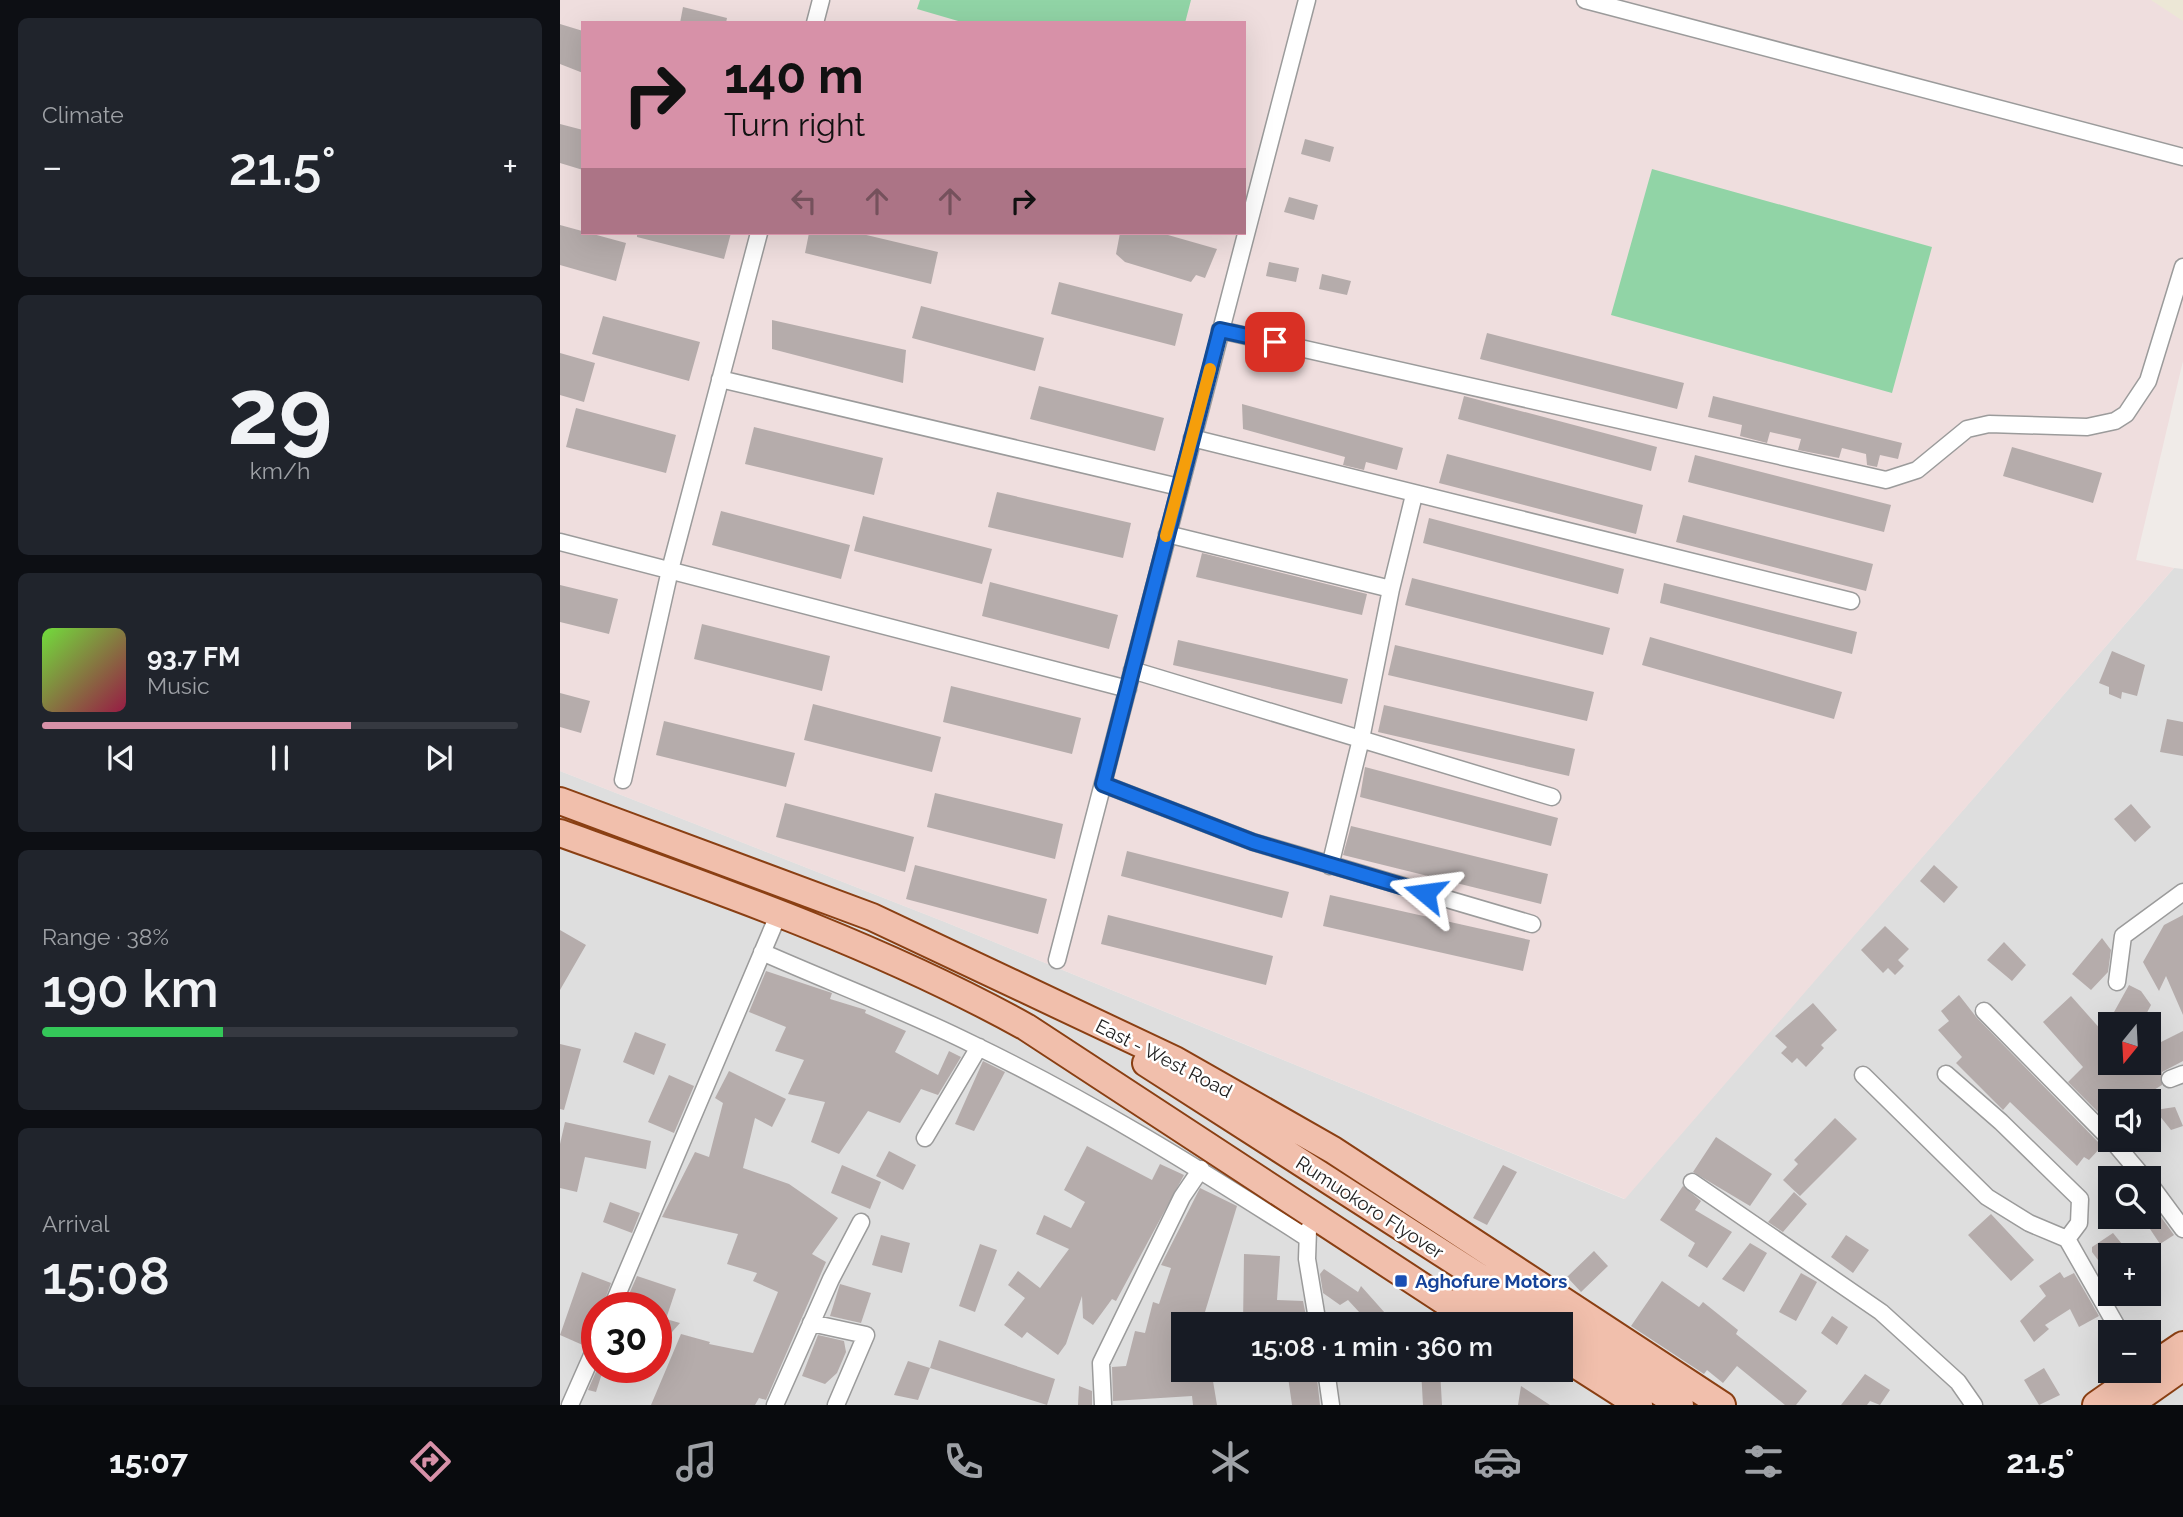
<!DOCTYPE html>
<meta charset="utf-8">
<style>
:root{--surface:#171b24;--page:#20242c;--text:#f1f3f6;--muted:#9ea1a6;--line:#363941;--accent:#d791a8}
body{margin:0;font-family:Raleway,sans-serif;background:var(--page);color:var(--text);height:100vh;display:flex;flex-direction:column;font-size:26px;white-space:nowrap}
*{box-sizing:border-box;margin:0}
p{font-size:23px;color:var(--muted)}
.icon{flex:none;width:38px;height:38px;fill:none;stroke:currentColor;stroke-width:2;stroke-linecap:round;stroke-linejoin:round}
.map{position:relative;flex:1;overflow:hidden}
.drawer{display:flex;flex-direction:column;gap:18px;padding:18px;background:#0d0f14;width:560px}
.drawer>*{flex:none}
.hud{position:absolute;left:21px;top:21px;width:665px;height:214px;border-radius:0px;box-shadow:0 7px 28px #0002;background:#d791a8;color:#111;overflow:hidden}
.needle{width:46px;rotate:198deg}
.controls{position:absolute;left:1538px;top:1012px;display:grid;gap:14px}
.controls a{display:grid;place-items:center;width:63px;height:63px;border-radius:0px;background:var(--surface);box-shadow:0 7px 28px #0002;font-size:35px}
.speed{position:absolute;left:21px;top:1292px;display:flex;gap:14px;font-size:35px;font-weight:700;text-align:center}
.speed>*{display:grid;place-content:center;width:91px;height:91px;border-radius:50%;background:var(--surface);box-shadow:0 7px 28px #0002;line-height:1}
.speed .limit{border:10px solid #d22;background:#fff;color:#111}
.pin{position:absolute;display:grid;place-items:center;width:60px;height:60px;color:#fff;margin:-30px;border-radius:14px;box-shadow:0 4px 10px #0006}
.me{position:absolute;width:77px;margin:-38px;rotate:286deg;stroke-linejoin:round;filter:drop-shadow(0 0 5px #0008)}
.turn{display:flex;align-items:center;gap:24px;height:147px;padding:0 28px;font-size:32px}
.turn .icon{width:91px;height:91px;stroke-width:2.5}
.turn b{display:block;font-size:49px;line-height:60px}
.lanes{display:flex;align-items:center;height:66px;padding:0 28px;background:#0003;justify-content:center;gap:35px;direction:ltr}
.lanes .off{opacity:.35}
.big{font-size:52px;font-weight:600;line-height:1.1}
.drawer .tile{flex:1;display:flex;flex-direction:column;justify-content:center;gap:10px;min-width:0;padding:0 24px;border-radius:10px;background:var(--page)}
.drawer .dial{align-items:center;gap:0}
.dial b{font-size:91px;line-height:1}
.song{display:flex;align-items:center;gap:21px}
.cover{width:84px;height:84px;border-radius:10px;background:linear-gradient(135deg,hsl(100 70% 55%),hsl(340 70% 35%))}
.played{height:7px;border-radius:4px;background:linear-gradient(90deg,var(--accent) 65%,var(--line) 65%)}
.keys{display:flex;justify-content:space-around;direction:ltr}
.heat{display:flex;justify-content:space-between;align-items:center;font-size:38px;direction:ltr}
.charge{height:10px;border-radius:5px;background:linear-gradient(90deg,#34c759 38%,var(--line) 0)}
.trip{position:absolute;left:611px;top:1312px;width:402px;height:70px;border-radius:0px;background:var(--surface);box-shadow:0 7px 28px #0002;font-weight:600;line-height:70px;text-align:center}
.tabs{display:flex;height:112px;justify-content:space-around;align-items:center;background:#090b0e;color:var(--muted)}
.tabs .icon{width:49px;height:49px}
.tabs .selected{color:var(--accent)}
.tabs b{font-size:32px;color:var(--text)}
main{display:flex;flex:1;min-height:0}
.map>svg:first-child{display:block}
</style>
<main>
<section class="drawer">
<div class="tile"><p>Climate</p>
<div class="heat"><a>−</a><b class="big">21.5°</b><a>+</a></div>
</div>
<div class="tile dial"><b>29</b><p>km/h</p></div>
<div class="tile">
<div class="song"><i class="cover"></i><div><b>93.7 FM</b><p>Music</p></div></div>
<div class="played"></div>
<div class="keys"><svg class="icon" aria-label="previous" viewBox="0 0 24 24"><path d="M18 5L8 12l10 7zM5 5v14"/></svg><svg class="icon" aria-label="pause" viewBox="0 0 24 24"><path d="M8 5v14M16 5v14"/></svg><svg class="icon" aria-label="next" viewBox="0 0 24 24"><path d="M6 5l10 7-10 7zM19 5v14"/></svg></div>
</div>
<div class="tile"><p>Range · 38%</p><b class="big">190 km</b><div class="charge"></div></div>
<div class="tile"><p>Arrival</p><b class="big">15:08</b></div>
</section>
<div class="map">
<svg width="1623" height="1405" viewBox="0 0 1623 1405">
<rect width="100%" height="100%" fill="#f0ebe8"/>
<path fill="#dedede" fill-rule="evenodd" d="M1614,568L1623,569V1405H0V771L385,922L1064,1199ZM1550,1024H1589V1062H1550ZM1550,1101H1589V1139H1550ZM1550,1178H1589V1216H1550ZM1550,1255H1589V1293H1550ZM37,1307H96V1367H37ZM623,1325H1001V1370H623ZM1550,1332H1589V1370H1550Z"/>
<path fill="#efdede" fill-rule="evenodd" d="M0,0H1623V361L1576,560L1614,568L1065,1199L385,922L0,771ZM23,23H684V233H23Z"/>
<path fill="#ece7d6" d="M1591,0H1623V21Z"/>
<path fill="#91d4a6" d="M360,0H631L625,23H405L357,9Z
M1092,169L1372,247L1332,393L1051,315Z"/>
<path fill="#b5acab" d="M123,7L167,18L166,23H120Z
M0,24L23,31V73L0,64Z
M0,124L23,130V170L0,163Z
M745,139L774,147L770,162L741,154Z
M729,197L758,205L754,220L724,212Z
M0,225L66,243L56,281L0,265Z
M77,233H171L164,259L77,237Z
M249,233H298L378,252L371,284L245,253Z
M560,233H601L657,249L645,278L636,275L631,282L565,262L556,254Z
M709,262L739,268L736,282L706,276Z
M762,274L791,281L787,295L759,289Z
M499,282L623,314L615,346L491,314Z
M361,306L484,338L475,371L352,338Z
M43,316L140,342L129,381L32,354Z
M212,320L346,350L343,383L212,349Z
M927,333L1124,383L1117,409L920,359Z
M0,353L35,363L24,402L0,395Z
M479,386L604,418L595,451L470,419Z
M904,396L1097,447L1091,471L898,419Z
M1153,396L1342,443L1338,459L1320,455L1317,467L1307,465L1306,454L1282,448L1279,458L1238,450L1241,439L1210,432L1207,443L1180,436L1182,425L1148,417Z
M682,404L843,448L837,470L806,462L804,470L783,465L785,457L683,429Z
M16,408L116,435L106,473L6,447Z
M194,427L323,458L314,495L185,464Z
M1452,447L1542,473L1533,503L1443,476Z
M887,454L1083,505L1076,534L879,483Z
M1135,455L1331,505L1324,532L1128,482Z
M437,492L571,523L563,558L428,527Z
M161,511L290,545L281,579L152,545Z
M1123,515L1313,564L1306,591L1116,542Z
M303,516L432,549L422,584L294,551Z
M869,518L1064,569L1058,594L863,543Z
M642,553L807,594L802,615L636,577Z
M852,578L1050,628L1043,655L845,605Z
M430,582L558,615L549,649L422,616Z
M1104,583L1297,632L1292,654L1100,603Z
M0,585L58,599L49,634L0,622Z
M142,624L270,656L262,691L134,659Z
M1090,637L1282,692L1274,719L1082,665Z
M618,640L788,679L782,704L613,665Z
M835,645L1034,692L1027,721L828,675Z
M1552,651L1585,665L1577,696L1562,692L1561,699L1549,694V687L1539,683Z
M391,686L521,718L512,754L383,722Z
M0,693L30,701L21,733L0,727Z
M253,704L381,737L372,772L244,740Z
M824,705L1015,749L1009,776L818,732Z
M1607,719L1623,722V756L1600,752Z
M104,721L235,753L226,787L96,755Z
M805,767L998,818L991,846L800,797Z
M375,793L503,824L495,859L367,827Z
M225,803L354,837L345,872L216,837Z
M1571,804L1591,827L1575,842L1554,819Z
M791,826L988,874L981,904L783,855Z
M567,851L729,892L722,918L561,876Z
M355,865L487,899L478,934L346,899Z
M1374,865L1398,887L1384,903L1360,881Z
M770,895L970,940L963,971L763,926Z
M548,915L713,956L706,985L541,944Z
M1623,915V1015L1606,976L1599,991L1583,962L1604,925Z
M1325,926L1349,949L1338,960L1344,966L1335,975L1328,968L1323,973L1301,950Z
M0,930L26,945L0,990Z
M1542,938L1551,950L1548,972L1531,990L1512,974Z
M1444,942L1466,965L1452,981L1427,960Z
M206,971L272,993L270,999L306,1010L305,1013L346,1031L335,1052L378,1075L389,1051L401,1057L378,1095L361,1089L340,1123L308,1111L279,1154L251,1142L265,1102L228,1094L244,1060L215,1051L226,1027L189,1012Z
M1569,985L1581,991L1591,1005L1581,1024H1550V1062H1589V1048L1623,1031V1061L1602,1072V1085L1576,1101H1550V1119L1547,1121L1508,1082L1523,1067L1483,1022L1511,996L1543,1032Z
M1399,995L1417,1018L1542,1146L1529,1160L1524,1157L1517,1166L1450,1102L1443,1110L1396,1063L1402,1057L1378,1030L1389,1021L1381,1011Z
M1253,1003L1277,1030L1261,1045L1264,1048L1246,1067L1237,1058L1232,1063L1221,1053L1227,1047L1215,1036Z
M75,1032L106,1044L94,1075L63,1062Z
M0,1044L21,1049L4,1110L0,1109Z
M423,1061L445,1072L414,1131L395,1124Z
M169,1071L226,1099L212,1127L195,1118L183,1168L229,1184L278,1218L252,1254L266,1262L206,1400L199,1398L195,1405H91L121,1334L150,1342L149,1344L193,1353L218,1292L193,1281L197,1273L167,1264L178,1234L102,1217L135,1152L149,1157L163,1103L155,1098Z
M109,1075L134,1086L114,1133L88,1122Z
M1615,1107L1623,1126L1611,1130L1595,1110Z
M1275,1118L1297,1139L1240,1196L1223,1180L1238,1164L1234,1160Z
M5,1122L91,1141L86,1169L25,1157L17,1192L0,1188V1144Z
M1156,1137L1212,1174L1190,1206L1133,1172Z
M527,1146L592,1180L600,1164L624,1175L556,1301L552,1299L533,1325L523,1318L522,1296L506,1344L498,1355L467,1332L462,1338L444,1325L465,1298L448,1285L458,1271L480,1288L509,1249L476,1234L484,1215L511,1228L525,1202L504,1190Z
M329,1151L356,1165L343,1190L316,1176Z
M282,1165L321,1182L310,1209L271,1193Z
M943,1165L957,1172L927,1225L913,1218Z
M1123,1186L1141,1201L1135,1210L1172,1232L1147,1268L1128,1256L1135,1243L1100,1220Z
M640,1188L677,1206L645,1312H651L652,1325H623L614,1363H618L619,1380L652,1375L657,1405H633L632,1396L553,1401L552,1367L566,1366L575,1331L585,1333L593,1302L599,1304L611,1268L601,1265Z
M1234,1192L1247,1204L1223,1232L1208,1222Z
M50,1202L80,1213L72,1233L43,1222Z
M1431,1214L1474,1260L1451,1281L1408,1235Z
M1601,1217L1614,1235L1600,1244L1588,1226Z
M1553,1233L1571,1255H1550V1276L1532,1252V1247Z
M321,1235L350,1243L342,1273L312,1265Z
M1286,1235L1309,1250L1293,1273L1271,1257Z
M1190,1243L1207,1253L1184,1292L1162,1279Z
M420,1244L437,1250L415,1312L399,1306Z
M1034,1251L1048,1266L1021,1292L1007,1277Z
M684,1254L720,1256L717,1300L743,1301L746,1316H742V1325H683Z
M764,1269L798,1292L801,1286L825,1313L811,1325L788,1300L780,1305L763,1293L760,1274Z
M22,1272L51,1283L42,1307H37V1334L30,1336L25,1346L0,1335Z
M1500,1272L1504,1278L1514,1273L1539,1316L1519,1327L1510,1309L1485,1325L1489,1329L1474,1342L1460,1321L1486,1296L1479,1286Z
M1241,1273L1257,1282L1236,1321L1219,1312Z
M77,1276L116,1289L106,1319L120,1323L96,1350V1307L66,1301Z
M1102,1281L1139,1307L1143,1302L1178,1330L1176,1334L1247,1391L1236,1405H1225L1177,1366L1163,1383L1147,1370L1144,1374L1071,1326Z
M280,1284L311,1293L301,1323L270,1316Z
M1272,1316L1288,1327L1277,1345L1261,1333Z
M258,1335L284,1341L286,1352L277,1373L265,1384L242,1376Z
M379,1340L495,1379L487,1405L370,1368Z
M348,1361L370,1368L358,1400L334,1395Z
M38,1367H44L36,1392L28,1390Z
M1484,1368L1500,1395L1479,1405L1464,1380Z
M727,1370H756L760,1405H732Z
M861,1370H880L882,1405H863Z
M1305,1374L1330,1390L1320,1405L1310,1401L1307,1405H1281Z
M519,1386L532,1391V1405H518Z
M961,1386L990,1405H958Z"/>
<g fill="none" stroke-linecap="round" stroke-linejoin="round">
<g stroke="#9b9b9b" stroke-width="19">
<path id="minor" d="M1025,0L1623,157
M255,23L261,0
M660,330L1326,480L1357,470L1407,429L1429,424L1527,427L1555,421L1566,414L1588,381L1623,267
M160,379L619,487
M632,438L1291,601
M607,534L831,589L854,495
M0,542L568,689
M572,670L992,797
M63,780L110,570L199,233
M543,784L693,842L972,924
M770,866L801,739L831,589
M202,952C272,983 344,1010 412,1044C529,1100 638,1168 747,1238
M497,960L747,0
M1557,982L1563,936L1623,892
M1424,1011L1550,1139
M1386,1074L1441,1122L1520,1199L1519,1223L1507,1239
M1303,1075L1427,1197L1469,1223L1507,1239L1560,1332
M1610,1079L1623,1074
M365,1138L419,1047
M1551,1139L1584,1178
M1132,1182L1321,1312L1398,1382L1414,1405
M1589,1183L1623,1229
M748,1230L747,1259L758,1325
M52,1307L219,913
M251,1323L306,1335L276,1405
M766,1370L771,1405
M10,1405L37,1344
M215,1405L271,1279L301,1222
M543,1405L541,1363L622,1197L641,1169"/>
</g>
<g stroke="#8a3f13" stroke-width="30">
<path id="primary" d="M0,801L312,917L615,1060L773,1150L1162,1405
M0,833C159,890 318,945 466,1027L921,1325
M586,1063L994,1325
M905,1294L954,1325
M1001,1329L1120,1405
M1001,1355L1079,1405
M1589,1368L1623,1345
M1536,1405L1586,1370
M1569,1405L1623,1367"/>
</g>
<use href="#minor" stroke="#fff" stroke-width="16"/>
<use href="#primary" stroke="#f1bfac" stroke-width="26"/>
</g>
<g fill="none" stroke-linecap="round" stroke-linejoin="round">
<g stroke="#114b97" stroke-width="18">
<path id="route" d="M715,342L660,330L543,784L693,842L865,893"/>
</g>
<use href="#route" stroke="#1a73e8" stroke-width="12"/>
<path stroke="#f59e0b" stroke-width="12" d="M606,536L650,369"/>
</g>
<rect fill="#1a4fb4" stroke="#fff" stroke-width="2.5" x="834" y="1274" width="14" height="14" rx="3.5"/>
<g text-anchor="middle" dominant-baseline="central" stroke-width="5" stroke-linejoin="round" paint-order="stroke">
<g font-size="19" fill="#212121" stroke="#fff">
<text transform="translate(604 1058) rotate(27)">East - West Road</text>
<text transform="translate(810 1207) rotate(33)">Rumuokoro Flyover</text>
</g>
<g font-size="19" font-weight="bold" fill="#164399" stroke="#fff" text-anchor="start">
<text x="855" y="1281">Aghofure Motors</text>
</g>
</g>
</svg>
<div class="controls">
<a><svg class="needle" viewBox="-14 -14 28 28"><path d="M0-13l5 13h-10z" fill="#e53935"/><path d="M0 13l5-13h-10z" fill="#9ea1a6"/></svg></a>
<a><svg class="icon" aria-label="sound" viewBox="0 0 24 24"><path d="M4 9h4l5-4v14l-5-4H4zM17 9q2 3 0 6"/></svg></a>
<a><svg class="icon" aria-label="search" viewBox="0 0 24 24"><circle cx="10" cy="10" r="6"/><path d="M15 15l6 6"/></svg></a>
<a>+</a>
<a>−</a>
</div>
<div class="speed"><div class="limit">30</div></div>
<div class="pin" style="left:715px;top:342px;background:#d93025"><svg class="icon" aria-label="arrive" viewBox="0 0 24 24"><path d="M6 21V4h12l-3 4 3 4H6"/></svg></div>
<svg class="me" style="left:865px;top:893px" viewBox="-20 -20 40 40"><path d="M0-17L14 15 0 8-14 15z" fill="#1a73e8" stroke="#fff" stroke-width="4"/></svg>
<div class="trip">15:08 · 1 min · 360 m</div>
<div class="hud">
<div class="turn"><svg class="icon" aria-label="right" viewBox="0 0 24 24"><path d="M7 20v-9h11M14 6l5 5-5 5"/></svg><div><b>140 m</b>Turn right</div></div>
<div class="lanes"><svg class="icon off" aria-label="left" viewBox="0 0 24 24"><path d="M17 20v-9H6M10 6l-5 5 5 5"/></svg><svg class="icon off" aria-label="ahead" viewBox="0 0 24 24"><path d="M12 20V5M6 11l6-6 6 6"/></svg><svg class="icon off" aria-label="ahead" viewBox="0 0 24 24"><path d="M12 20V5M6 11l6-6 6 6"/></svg><svg class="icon" aria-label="right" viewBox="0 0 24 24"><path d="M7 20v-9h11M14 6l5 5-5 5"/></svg></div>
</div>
</div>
</main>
<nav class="tabs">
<b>15:07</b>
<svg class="icon selected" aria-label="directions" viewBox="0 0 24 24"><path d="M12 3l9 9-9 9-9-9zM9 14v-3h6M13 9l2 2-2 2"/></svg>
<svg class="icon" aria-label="music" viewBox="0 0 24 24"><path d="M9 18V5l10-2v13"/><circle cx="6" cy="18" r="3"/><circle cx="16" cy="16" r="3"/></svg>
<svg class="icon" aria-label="phone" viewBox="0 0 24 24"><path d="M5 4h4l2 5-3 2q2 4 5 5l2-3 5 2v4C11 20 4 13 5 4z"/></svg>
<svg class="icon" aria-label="climate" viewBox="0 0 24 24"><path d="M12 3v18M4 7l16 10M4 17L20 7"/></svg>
<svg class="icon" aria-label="car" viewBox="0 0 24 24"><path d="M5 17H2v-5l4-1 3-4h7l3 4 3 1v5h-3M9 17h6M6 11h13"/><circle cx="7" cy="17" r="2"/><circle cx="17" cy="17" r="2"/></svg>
<svg class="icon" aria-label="filters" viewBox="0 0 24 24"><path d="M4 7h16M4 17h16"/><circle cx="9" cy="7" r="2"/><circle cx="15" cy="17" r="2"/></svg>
<b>21.5°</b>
</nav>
